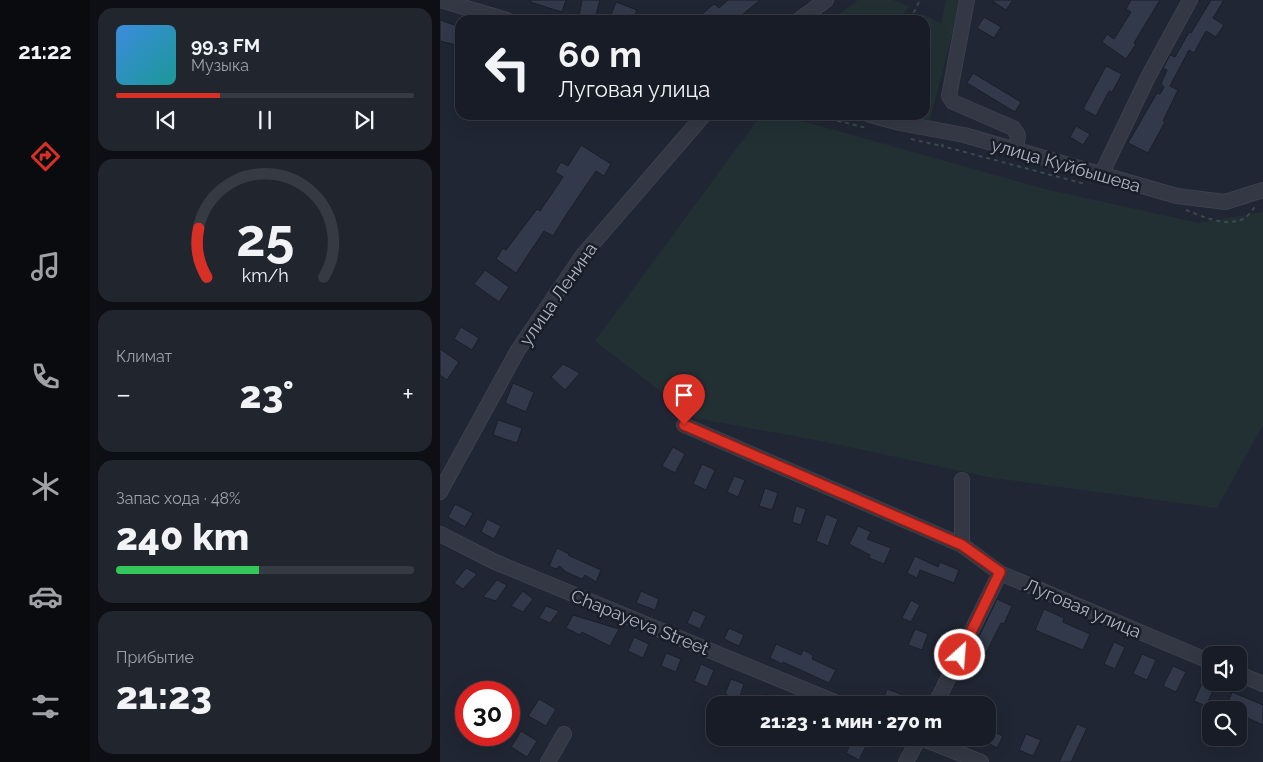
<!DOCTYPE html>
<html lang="ru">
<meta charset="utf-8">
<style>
:root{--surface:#181c26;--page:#21252e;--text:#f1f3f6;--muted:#9fa1a7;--line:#363a43;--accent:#d93025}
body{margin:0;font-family:Raleway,sans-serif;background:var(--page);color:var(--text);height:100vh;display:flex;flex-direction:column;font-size:19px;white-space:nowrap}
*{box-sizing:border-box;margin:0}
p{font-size:16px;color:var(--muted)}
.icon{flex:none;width:28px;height:28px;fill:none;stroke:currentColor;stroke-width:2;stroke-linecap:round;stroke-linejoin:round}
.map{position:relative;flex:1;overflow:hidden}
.panel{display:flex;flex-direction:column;gap:8px;padding:8px;background:#0d0f15;width:350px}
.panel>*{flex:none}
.banner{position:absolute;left:15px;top:15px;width:475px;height:105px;border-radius:15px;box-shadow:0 5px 20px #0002,0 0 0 1px var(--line);background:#181c26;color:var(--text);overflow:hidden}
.tools{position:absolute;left:762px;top:646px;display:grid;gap:10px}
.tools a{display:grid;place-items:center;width:45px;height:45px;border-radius:10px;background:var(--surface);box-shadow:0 5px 20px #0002,0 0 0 1px var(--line);font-size:25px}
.speed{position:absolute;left:15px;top:681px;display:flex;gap:10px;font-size:25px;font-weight:700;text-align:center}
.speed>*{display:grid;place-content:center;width:65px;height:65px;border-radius:50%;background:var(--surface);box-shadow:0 5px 20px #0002,0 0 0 1px var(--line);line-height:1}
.speed .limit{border:8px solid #d22;background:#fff;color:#111}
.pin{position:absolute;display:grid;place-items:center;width:42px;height:42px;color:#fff;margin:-51px -21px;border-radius:50% 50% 50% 0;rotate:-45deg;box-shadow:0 0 5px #0007}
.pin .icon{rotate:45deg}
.me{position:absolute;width:55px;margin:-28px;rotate:26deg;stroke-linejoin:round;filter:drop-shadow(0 0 4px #0008)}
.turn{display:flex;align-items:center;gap:18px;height:105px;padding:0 20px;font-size:22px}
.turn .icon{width:65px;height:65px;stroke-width:2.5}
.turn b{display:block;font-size:35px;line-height:42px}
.big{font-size:38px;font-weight:800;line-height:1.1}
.panel .tile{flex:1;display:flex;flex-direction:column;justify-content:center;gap:8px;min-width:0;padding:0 18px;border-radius:15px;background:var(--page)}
.panel .dial{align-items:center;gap:0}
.dial svg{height:130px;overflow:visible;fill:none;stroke:var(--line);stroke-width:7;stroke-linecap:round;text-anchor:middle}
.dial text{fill:var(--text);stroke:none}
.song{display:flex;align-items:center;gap:15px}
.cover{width:60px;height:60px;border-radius:8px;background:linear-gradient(135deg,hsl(210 70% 55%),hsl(180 70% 35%))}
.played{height:5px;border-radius:2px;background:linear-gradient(90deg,var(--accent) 35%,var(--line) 35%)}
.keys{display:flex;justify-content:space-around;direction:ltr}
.heat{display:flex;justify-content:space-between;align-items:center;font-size:28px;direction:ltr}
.charge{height:8px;border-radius:4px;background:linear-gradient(90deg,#34c759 48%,var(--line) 0)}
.trip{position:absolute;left:266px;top:696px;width:290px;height:50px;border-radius:15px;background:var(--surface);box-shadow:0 5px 20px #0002,0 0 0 1px var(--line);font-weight:800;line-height:50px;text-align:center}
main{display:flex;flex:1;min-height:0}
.tabs{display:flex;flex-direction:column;width:90px;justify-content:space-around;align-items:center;background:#0a0b0f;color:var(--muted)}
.tabs .icon{width:35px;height:35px}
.tabs .current{color:var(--accent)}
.tabs b{font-size:22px;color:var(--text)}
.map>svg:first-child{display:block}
</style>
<main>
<nav class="tabs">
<b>21:22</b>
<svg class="icon current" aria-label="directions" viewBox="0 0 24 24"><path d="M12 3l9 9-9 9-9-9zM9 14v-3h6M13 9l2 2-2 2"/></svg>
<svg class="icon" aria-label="music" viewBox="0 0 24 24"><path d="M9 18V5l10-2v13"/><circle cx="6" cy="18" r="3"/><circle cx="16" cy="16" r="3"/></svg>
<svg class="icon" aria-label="phone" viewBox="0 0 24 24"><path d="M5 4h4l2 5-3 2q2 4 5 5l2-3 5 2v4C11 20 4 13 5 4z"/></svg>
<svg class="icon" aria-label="climate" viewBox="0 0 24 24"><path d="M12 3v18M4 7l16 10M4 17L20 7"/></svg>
<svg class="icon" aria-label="car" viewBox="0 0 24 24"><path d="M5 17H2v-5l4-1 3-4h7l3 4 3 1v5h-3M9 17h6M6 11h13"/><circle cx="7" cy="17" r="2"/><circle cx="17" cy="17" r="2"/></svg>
<svg class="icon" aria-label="filters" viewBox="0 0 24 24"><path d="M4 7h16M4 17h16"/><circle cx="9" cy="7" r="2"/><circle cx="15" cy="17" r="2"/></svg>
</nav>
<section class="panel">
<div class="tile">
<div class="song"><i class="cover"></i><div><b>99.3 FM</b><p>Музыка</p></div></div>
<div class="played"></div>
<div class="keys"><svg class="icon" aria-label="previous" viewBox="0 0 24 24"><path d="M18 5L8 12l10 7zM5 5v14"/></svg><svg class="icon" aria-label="pause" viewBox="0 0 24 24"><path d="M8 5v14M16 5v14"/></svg><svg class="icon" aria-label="next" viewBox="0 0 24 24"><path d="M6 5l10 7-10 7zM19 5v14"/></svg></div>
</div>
<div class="tile dial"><svg viewBox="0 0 100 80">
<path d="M14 69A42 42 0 1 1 86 69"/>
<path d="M14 69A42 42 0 0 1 9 39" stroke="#d93025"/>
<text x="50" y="56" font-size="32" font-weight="700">25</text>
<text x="50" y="72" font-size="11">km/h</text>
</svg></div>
<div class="tile"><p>Климат</p>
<div class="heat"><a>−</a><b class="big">23°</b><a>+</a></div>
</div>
<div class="tile"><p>Запас хода · 48%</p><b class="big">240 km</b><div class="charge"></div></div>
<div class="tile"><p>Прибытие</p><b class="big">21:23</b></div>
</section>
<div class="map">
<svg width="823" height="762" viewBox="0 0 823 762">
<rect width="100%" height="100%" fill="#202633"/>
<path fill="#223034" d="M418,0H453L469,6L460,20H391Z
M506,0H521L489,124L450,115H485V20H480L483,14L501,24Z
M321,115H341L605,189L759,223L823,212V425L777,508L553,478L386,442L255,418L155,341Z"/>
<path fill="#32394a" stroke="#1b1f2a" d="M91,0H126L122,12L90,2Z
M142,0H160L155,18L139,16Z
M288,0H320L296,20H269L262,14L274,4L279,8Z
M551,0H573L566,10Z
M691,0H720L694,43L696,44L686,59L662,42L667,34L674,39L691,12L686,9Z
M771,0H784L773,18L784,25L776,37L766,31L754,53L749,50L730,86L738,90L723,121L725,122L708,153L688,143L717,93L720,94L724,87L721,84L727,70L723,68L730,55L735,57L749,32L751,33Z
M176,2L197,10L193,20H169Z
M544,17L561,27L554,38L537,28Z
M0,20L20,27V46L0,41Z
M666,66L682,74L672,92L669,91L656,116L643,109Z
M533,73L581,102L575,112L527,83Z
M636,126L650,134L643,145L630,137Z
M141,145L171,164L164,176L156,171L128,212L113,236L104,231L76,273L56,259L63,248L66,250L97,209L100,211L123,177L115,172L121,162L128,166Z
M45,270L69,287L59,302L34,284Z
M21,327L39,338L32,350L14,339Z
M0,349L19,362L7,380L0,375Z
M123,364L140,373L125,390L111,377Z
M73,383L94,392L86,412L65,403Z
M58,420L82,428L77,443L53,435Z
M233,447L245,454L235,473L222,466Z
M262,464L275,470L266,490L253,484Z
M294,476L305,480L298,497L287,492Z
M325,488L338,493L332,510L319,506Z
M15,504L33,513L25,527L8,517Z
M356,506L366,509L361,525L352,522Z
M386,514L398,519L388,546L376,541Z
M47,519L61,526L54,539L41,532Z
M418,526L431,532L427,539L451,548L444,564L429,558L430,555L409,544Z
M117,548L129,554L128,555L161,570L156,582L145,575L142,579L126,572L120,566L116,569L109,566Z
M475,556L498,567L500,562L519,570L514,583L480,570L477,578L467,573Z
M26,568L37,574L23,589L14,583Z
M57,580L67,585L56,601L43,597Z
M83,591L93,599L83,612L71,606Z
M201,591L219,599L215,610L196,603Z
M557,599L572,606L564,624L561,623L545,655L533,649Z
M471,600L480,605L471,622L462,618Z
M106,606L119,611L110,623L99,618Z
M604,609L624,618L623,622L650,634L643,650L595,630Z
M253,610L266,616L260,629L247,623Z
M133,615L179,629L170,646L142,632L140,635L126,628Z
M289,628L304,635L299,646L284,639Z
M475,629L488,634L482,650L468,645Z
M194,637L209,644L203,658L188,651Z
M674,642L685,647L675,669L664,664Z
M336,644L361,655L363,650L373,655L372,659L396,670L389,683L343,662L342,664L330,658Z
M226,653L241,659L236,672L221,666Z
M702,654L716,660L707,680L693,674Z
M261,664L274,670L267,687L254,681Z
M733,666L746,672L736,692L723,686Z
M291,679L304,684L299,699L285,694Z
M764,679L776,684L766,706L754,701Z
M447,689L461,694L457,705H450L442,702Z
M792,692L823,705V725L799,714V710H785Z
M325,694L348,705H319Z
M99,699L116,709L106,726L88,716Z
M637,724L647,728L631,762H619Z
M548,729L563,736L557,748L548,743Z
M81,731L97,741L87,757L71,747Z
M586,734L601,740L593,756L579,750Z
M414,738H424L429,740L419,760L406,753Z"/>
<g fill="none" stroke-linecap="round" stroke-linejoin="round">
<g stroke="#3d414d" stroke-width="16">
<path id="minor" d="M0,0L67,20
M527,0L509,96L513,102L573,128L578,135L576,151
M359,20L386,0
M430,115L460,123L524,135L737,196L785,202L823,190
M661,175L708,77L750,0
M244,425L522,545L560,573L771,662
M0,492L78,350L143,255L264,115
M0,534L55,562L402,705
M522,545V480
M799,674L823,684
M495,705L560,573
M481,738L541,762
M108,762L124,734
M466,762L479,738"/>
</g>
<path stroke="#3a494d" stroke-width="2" stroke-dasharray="4 4" stroke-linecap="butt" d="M470,20L480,0
M374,115L427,128
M471,139L502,146
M503,144L502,146L645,184
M746,210C764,217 787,228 805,218C809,215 812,210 816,206"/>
<use href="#minor" stroke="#333844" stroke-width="14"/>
</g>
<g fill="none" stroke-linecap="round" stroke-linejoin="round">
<g stroke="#8d1f18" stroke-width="12">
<path id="route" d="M244,425L522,545L560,572L520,655"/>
</g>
<use href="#route" stroke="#d93025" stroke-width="9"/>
</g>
<g text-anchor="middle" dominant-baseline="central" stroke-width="5" stroke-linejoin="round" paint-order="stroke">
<g font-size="18" fill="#adb2c1" stroke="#191d28">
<text transform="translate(626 165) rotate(16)">улица Куйбышева</text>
<text transform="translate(118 294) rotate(-55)">улица Ленина</text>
<text transform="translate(643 608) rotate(23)">Луговая улица</text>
<text transform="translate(200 622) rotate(22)">Chapayeva Street</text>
</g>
</g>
</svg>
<div class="tools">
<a><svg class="icon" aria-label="sound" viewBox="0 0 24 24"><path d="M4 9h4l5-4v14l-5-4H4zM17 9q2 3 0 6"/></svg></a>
<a><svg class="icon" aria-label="search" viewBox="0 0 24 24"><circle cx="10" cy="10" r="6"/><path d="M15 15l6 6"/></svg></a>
</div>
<div class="speed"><div class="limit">30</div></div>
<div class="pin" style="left:244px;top:425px;background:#d93025"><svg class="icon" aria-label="arrive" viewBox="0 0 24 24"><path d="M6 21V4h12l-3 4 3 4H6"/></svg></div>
<svg class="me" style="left:520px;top:655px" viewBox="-20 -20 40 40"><circle r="17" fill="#d93025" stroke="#fff" stroke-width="3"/><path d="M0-11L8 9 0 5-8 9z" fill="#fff"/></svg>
<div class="trip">21:23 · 1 мин · 270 m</div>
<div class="banner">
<div class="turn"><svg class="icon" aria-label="left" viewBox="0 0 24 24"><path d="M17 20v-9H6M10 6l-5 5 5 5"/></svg><div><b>60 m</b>Луговая улица</div></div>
</div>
</div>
</main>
